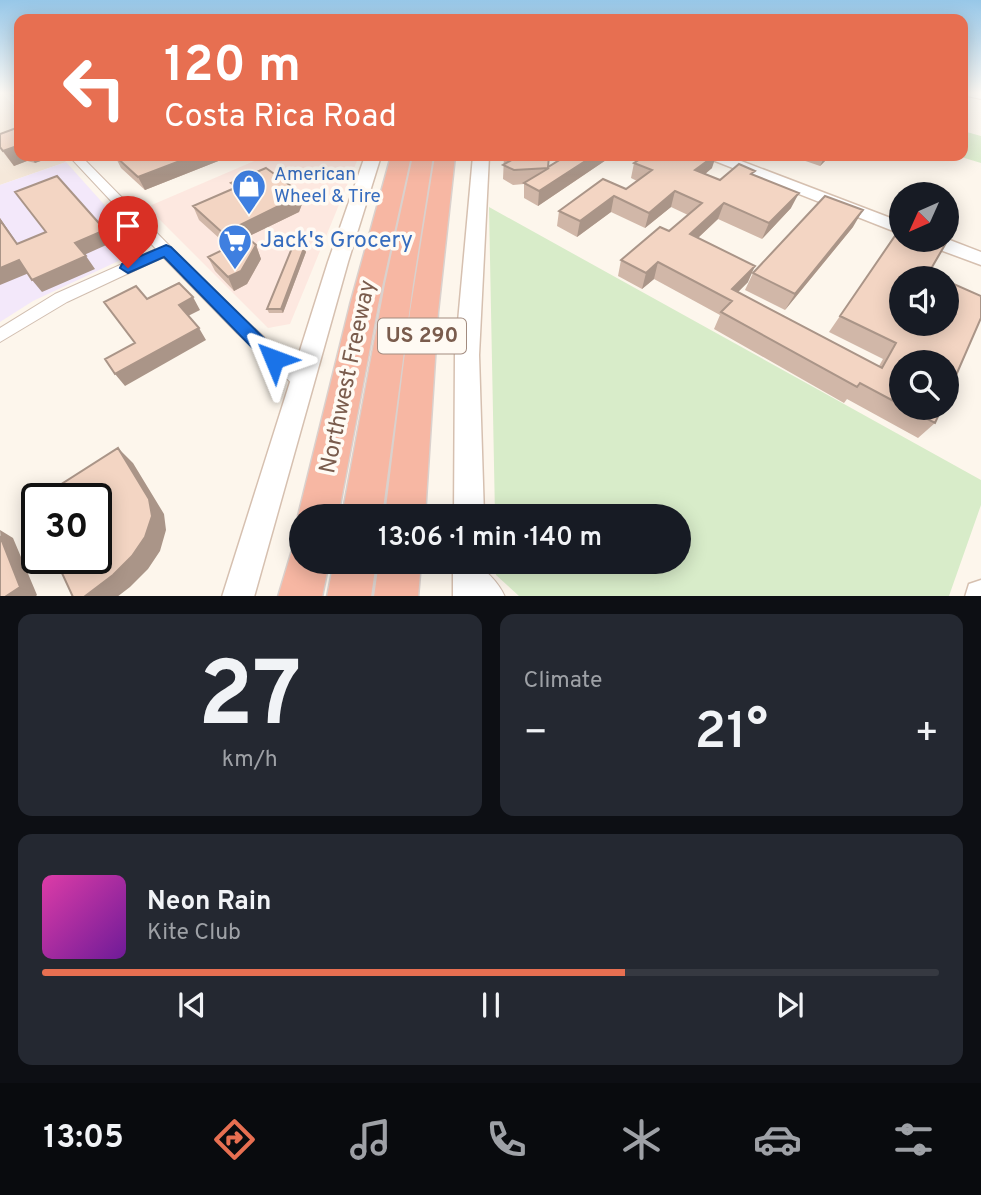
<!DOCTYPE html>
<meta charset="utf-8">
<style>
:root{--surface:#171b24;--page:#242831;--text:#f1f3f6;--muted:#9ea1a6;--line:#363941;--accent:#e76f51}
body{margin:0;font-family:Overpass,sans-serif;background:var(--page);color:var(--text);height:100vh;display:flex;flex-direction:column;font-size:26px;white-space:nowrap}
*{box-sizing:border-box;margin:0}
p{font-size:23px;color:var(--muted)}
.icon{flex:none;width:38px;height:38px;fill:none;stroke:currentColor;stroke-width:2;stroke-linecap:round;stroke-linejoin:round}
.map{position:relative;height:596px;overflow:hidden}
.details{display:flex;flex-direction:column;gap:18px;padding:18px;background:#0d0f14;flex:1}
.details>*{flex:none}
.banner{position:absolute;left:14px;top:14px;width:954px;height:147px;border-radius:14px;box-shadow:0 4px 18px #0003;background:#e76f51;color:#fff;overflow:hidden}
.needle{width:46px;rotate:225deg}
.tools{position:absolute;left:889px;top:182px;display:grid;gap:14px}
.tools a{display:grid;place-items:center;width:70px;height:70px;border-radius:50%;background:var(--surface);box-shadow:0 4px 18px #0003;font-size:35px}
.speed{position:absolute;left:21px;top:483px;display:flex;gap:14px;font-size:35px;font-weight:700;text-align:center}
.speed>*{display:grid;place-content:center;width:91px;height:91px;border-radius:50%;background:var(--surface);box-shadow:0 4px 18px #0003;line-height:1}
.speed .limit{border:4px solid #111;border-radius:10px;background:#fff;color:#111}
.pin{position:absolute;display:grid;place-items:center;width:60px;height:60px;color:#fff;margin:-72px -30px;border-radius:50% 50% 50% 0;rotate:-45deg;box-shadow:0 0 7px #0007}
.pin .icon{rotate:45deg}
.me{position:absolute;width:77px;margin:-38px;rotate:314deg;stroke-linejoin:round;filter:drop-shadow(0 0 5px #0008)}
.turn{display:flex;align-items:center;gap:24px;height:147px;padding:0 35px;font-size:32px}
.turn .icon{width:91px;height:91px;stroke-width:2.5}
.turn b{display:block;font-size:49px;line-height:60px}
.big{font-size:52px;font-weight:600;line-height:1.1}
.details .card{flex:1;display:flex;flex-direction:column;justify-content:center;gap:10px;min-width:0;padding:0 24px;border-radius:14px;background:var(--page)}
.details .dial{align-items:center;gap:0}
.dial b{font-size:91px;line-height:1}
.song{display:flex;align-items:center;gap:21px}
.cover{width:84px;height:84px;border-radius:10px;background:linear-gradient(135deg,hsl(320 70% 55%),hsl(280 70% 35%))}
.played{height:7px;border-radius:4px;background:linear-gradient(90deg,var(--accent) 65%,var(--line) 65%)}
.keys{display:flex;justify-content:space-around;direction:ltr}
.heat{display:flex;justify-content:space-between;align-items:center;font-size:38px;direction:ltr}
.details .tiles{flex:1;display:grid;gap:18px;grid-template-columns:1fr 1fr}
.card:last-child{grid-column:span 2}
.trip{position:absolute;left:289px;top:504px;width:402px;height:70px;border-radius:35px;background:var(--surface);box-shadow:0 4px 18px #0003;font-weight:600;line-height:70px;text-align:center}
.menu{display:flex;height:112px;justify-content:space-around;align-items:center;background:#090b0e;color:var(--muted)}
.menu .icon{width:49px;height:49px}
.menu .active{color:var(--accent)}
.menu b{font-size:32px;color:var(--text)}
.map>svg:first-child{display:block}
</style>
<div class="map">
<svg width="981" height="597" viewBox="0 0 981 597">
<rect width="100%" height="100%" fill="#fdf6ec"/>
<path fill="#f5e8da" d="M0,92L19,110V156H60L66,162L0,185Z"/>
<path fill="#fde8e0" d="M266,156H359L290,324L268,328L147,207Z"/>
<path fill="#f3e8fa" d="M66,162L144,249L33,301L0,322V185Z"/>
<path fill="#d8ecc9" d="M963,131L981,136V163L958,156H962Z
M489,207L981,480V505L949,596H519L496,575L495,562H679V516H495Z"/>
<g fill="none" stroke-linecap="round" stroke-linejoin="round">
<g stroke="#d1beb0" stroke-width="2">
<path id="street" d="M9,92H19V100Z
M962,92L981,93V99L962,95Z
M69,156H81L220,297L308,377L311,382L308,387L302,389L296,387L237,333L163,257L67,302L0,342V328L55,294L156,249Z
M471,562C485,568 499,583 505,597H476L463,582L459,574L463,566Z"/>
</g>
<g stroke="#d6c0b0" stroke-width="3">
<path id="secondary" d="M365,156H381L348,262L254,597H222L328,262Z
M473,156H489L479,355L484,516H454L455,355Z
M707,156H728L901,222V234L710,159Z
M947,239L981,252V265L924,244L922,240Z
M453,562H485V597H453Z
M981,580V597H965L969,584Z"/>
</g>
<g stroke="#dad1cd" stroke-width="3">
<path id="highway" d="M391,156H411L378,305L338,516H301V522L298,516L350,305Z
M413,156H433L413,284L382,516H342L385,284Z
M435,156H455L438,312L425,516H385L410,312Z
M301,544V562H329L322,597H278L293,547Z
M334,562H376L371,597H327Z
M379,562H421L418,597H374Z"/>
</g>
<use href="#street" fill="#fff" fill-rule="evenodd"/>
<use href="#secondary" fill="#fff" fill-rule="evenodd"/>
<use href="#highway" fill="#f7b7a3" fill-rule="evenodd"/>
</g>
<path fill="#d1b7a8" d="M19,127V156H50L49,158L35,163L27,161L14,166L0,148V134Z
M115,156H231L145,190L121,168Z
M317,156H339V158H317Z
M504,156H549L548,167L566,156H612L538,206L524,198V184L513,185L503,179Z
M791,156H830L820,166Z
M634,163L712,168L705,174L720,180L753,175L791,208L762,239L718,219L698,238L748,282L738,292L879,366L883,359L829,332L901,227L928,274L901,362V408H942L935,423L918,438L847,399L844,403L714,329L720,315L654,279L642,289L618,276L621,260L669,231L688,215L671,207L645,228L611,212L577,237L557,226L559,211L626,189L637,181L631,178Z
M231,183L298,191L302,204L299,212L247,237L256,245L261,259L247,284L234,291L215,271L208,257L229,247L199,220L193,206L234,189Z
M853,227L785,310L745,290L753,273Z
M304,248L306,252L283,313H269L267,309Z"/>
<path fill="#aa9588" d="M17,146L19,150V156H23L27,161L14,166L3,151Z
M30,156H50L49,158L35,163Z
M193,156H231L145,190L138,177Z
M593,156H612L538,206L539,191Z
M714,156H716L712,168L691,186L695,170Z
M825,156H830L820,166Z
M298,191L302,204L299,212L241,240L236,227Z
M675,191L671,207L645,228L649,213Z
M799,193L791,208L762,239L769,223Z
M614,196L611,212L577,237L580,221Z
M724,203L718,219L685,250L690,234Z
M863,210L853,227L785,310L795,294Z
M0,218L26,256L17,244L0,220Z
M105,230L113,242L84,255L75,243Z
M256,245L261,259L247,284L234,291L228,277Z
M304,248L306,252L283,313L281,309Z
M86,256L95,269L42,292L32,280Z
M19,260L29,273L0,285V268Z
M658,262L654,279L642,289L646,273Z
M755,266L748,282L730,300L732,289Z
M193,297L200,310L186,317L179,305Z
M199,328L206,340L125,386L115,374Z
M118,448L133,463L164,514L166,530L160,551L148,569L130,587L117,597H84Z
M0,530L13,538L37,595L35,597H5Z"/>
<path fill="#f3d5c3" stroke="#aa9588" stroke-width="2" d="M19,127V146H17L3,151L0,147V134Z
M115,156H193L138,177Z
M511,156H549L548,167L566,156H593L539,191L524,183L549,168L514,170L503,165L515,158Z
M645,156H714L695,170L720,180L739,164L755,171L751,174L799,193L769,223L724,203L690,234L755,266L732,289L882,368L896,343L840,316L901,227V240H938L946,243L928,274L939,278H901V324H947V281L981,296V318L947,396V362H901V405L860,383L857,387L721,312L732,301L658,262L646,273L621,260L660,227L669,231L702,203L675,191L649,213L614,196L580,221L559,211L603,179L626,189L652,170L634,163Z
M266,168L298,191L295,198L236,227L256,245L241,271L228,277L208,257L235,244L193,206L237,187L231,183Z
M57,176L105,230L75,243L86,256L32,280L19,260L0,268V220L17,244L46,232L15,192Z
M825,196L863,210L795,294L753,273Z
M292,248H304L281,309H267Z
M179,283L193,297L179,305L199,328L115,374L105,359L135,343L104,302L136,286L147,299Z
M906,408H942L935,423Z
M118,448L149,499L152,516L145,537L132,556L113,575L84,597H73L55,558H96V499H38Z
M37,499V518L30,503Z
M0,536L20,587L5,597H0Z"/>
<linearGradient id="sky" x2="0" y2="1"><stop stop-color="#97c7e8"/><stop offset="0.53" stop-color="#fefbf6"/><stop offset="1" stop-color="#fefbf6" stop-opacity="0"/></linearGradient>
<rect width="981" height="175" fill="url(#sky)"/>
<path fill="#1a73e8" stroke="#114b97" stroke-width="2" d="M166,245L171,247L280,354L283,359L280,364H268L164,257L128,273L120,268L122,264Z"/>
<defs>
<g id="shop-pin" transform="scale(1.75)"><path d="M0 17L-7.5 6A9.5 9.5 0 1 1 7.5 6Z" fill="#3f7fe0" stroke="#fffaf3"/><path d="M-5-2.5h2.3a2.7 3.5 0 0 1 5.4 0H5L5.5 6h-11ZM-1.5-2.5h3a1.5 2.3 0 0 0-3 0Z" fill="#fff"/></g>
<g id="supermarket-pin" transform="scale(1.75)"><path d="M0 17L-7.5 6A9.5 9.5 0 1 1 7.5 6Z" fill="#3f7fe0" stroke="#fffaf3"/><path d="M-6-5.5h2.5l.6 2H6L4.5 2H-2.5L-4.4-4H-6ZM-1.5 3.2a1.3 1.3 0 1 0 .1 0ZM3 3.2a1.3 1.3 0 1 0 .1 0Z" fill="#fff"/></g>
</defs>
<g fill-rule="evenodd">
<use href="#shop-pin" x="249" y="186"/>
<use href="#supermarket-pin" x="235" y="241"/>
</g>
<g text-anchor="middle" dominant-baseline="central" stroke-width="7" stroke-linejoin="round" paint-order="stroke">
<g font-size="19" fill="#366cbe" stroke="#fffaf3" text-anchor="start">
<text x="274" y="175">American<tspan x="274" dy="22">Wheel &amp; Tire</tspan></text>
</g>
<rect fill="#fffaf3" stroke="#a28b7f" stroke-width="2" x="378" y="318.5" width="88" height="35" rx="5"/>
<g font-size="21" font-weight="bold" fill="#7a5c4d">
<text x="422" y="336">US 290</text>
</g>
<g font-size="23" fill="#366cbe" stroke="#fffaf3" text-anchor="start">
<text x="260" y="241">Jack's Grocery</text>
</g>
<g font-size="23" fill="#7a5c4d" stroke="#fffaf3">
<text transform="translate(349 377) rotate(-78)">Northwest Freeway</text>
</g>
</g>
</svg>
<div class="tools">
<a><svg class="needle" viewBox="-14 -14 28 28"><path d="M0-13l5 13h-10z" fill="#e53935"/><path d="M0 13l5-13h-10z" fill="#9ea1a6"/></svg></a>
<a><svg class="icon" aria-label="sound" viewBox="0 0 24 24"><path d="M4 9h4l5-4v14l-5-4H4zM17 9q2 3 0 6"/></svg></a>
<a><svg class="icon" aria-label="search" viewBox="0 0 24 24"><circle cx="10" cy="10" r="6"/><path d="M15 15l6 6"/></svg></a>
</div>
<div class="speed"><div class="limit">30</div></div>
<div class="pin" style="left:128px;top:268px;background:#d93025"><svg class="icon" aria-label="arrive" viewBox="0 0 24 24"><path d="M6 21V4h12l-3 4 3 4H6"/></svg></div>
<svg class="me" style="left:274px;top:359px" viewBox="-20 -20 40 40"><path d="M0-17L14 15 0 8-14 15z" fill="#1a73e8" stroke="#fff" stroke-width="4"/></svg>
<div class="trip">13:06 · 1 min · 140 m</div>
<div class="banner">
<div class="turn"><svg class="icon" aria-label="left" viewBox="0 0 24 24"><path d="M17 20v-9H6M10 6l-5 5 5 5"/></svg><div><b>120 m</b>Costa Rica Road</div></div>
</div>
</div>
<section class="details">
<div class="tiles">
<div class="card dial"><b>27</b><p>km/h</p></div>
<div class="card"><p>Climate</p>
<div class="heat"><a>−</a><b class="big">21°</b><a>+</a></div>
</div>
<div class="card">
<div class="song"><i class="cover"></i><div><b>Neon Rain</b><p>Kite Club</p></div></div>
<div class="played"></div>
<div class="keys"><svg class="icon" aria-label="previous" viewBox="0 0 24 24"><path d="M18 5L8 12l10 7zM5 5v14"/></svg><svg class="icon" aria-label="pause" viewBox="0 0 24 24"><path d="M8 5v14M16 5v14"/></svg><svg class="icon" aria-label="next" viewBox="0 0 24 24"><path d="M6 5l10 7-10 7zM19 5v14"/></svg></div>
</div>
</div>
</section>
<nav class="menu">
<b>13:05</b>
<svg class="icon active" aria-label="directions" viewBox="0 0 24 24"><path d="M12 3l9 9-9 9-9-9zM9 14v-3h6M13 9l2 2-2 2"/></svg>
<svg class="icon" aria-label="music" viewBox="0 0 24 24"><path d="M9 18V5l10-2v13"/><circle cx="6" cy="18" r="3"/><circle cx="16" cy="16" r="3"/></svg>
<svg class="icon" aria-label="phone" viewBox="0 0 24 24"><path d="M5 4h4l2 5-3 2q2 4 5 5l2-3 5 2v4C11 20 4 13 5 4z"/></svg>
<svg class="icon" aria-label="climate" viewBox="0 0 24 24"><path d="M12 3v18M4 7l16 10M4 17L20 7"/></svg>
<svg class="icon" aria-label="car" viewBox="0 0 24 24"><path d="M5 17H2v-5l4-1 3-4h7l3 4 3 1v5h-3M9 17h6M6 11h13"/><circle cx="7" cy="17" r="2"/><circle cx="17" cy="17" r="2"/></svg>
<svg class="icon" aria-label="filters" viewBox="0 0 24 24"><path d="M4 7h16M4 17h16"/><circle cx="9" cy="7" r="2"/><circle cx="15" cy="17" r="2"/></svg>
</nav>
